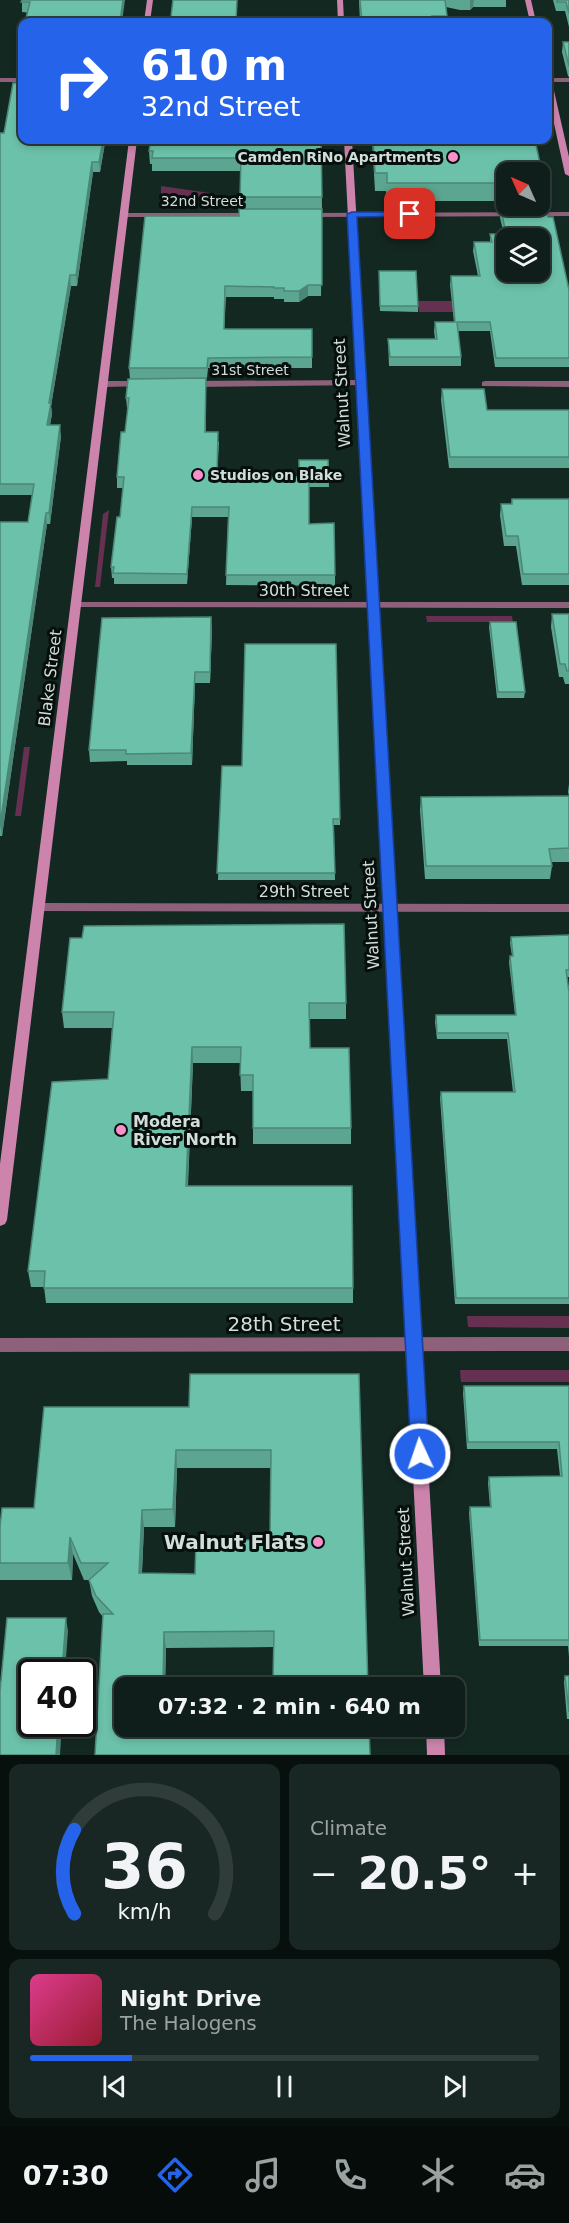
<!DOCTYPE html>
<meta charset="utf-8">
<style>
:root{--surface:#0f1e1a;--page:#182723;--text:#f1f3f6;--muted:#9ba2a2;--line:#2f3c39;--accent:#2563eb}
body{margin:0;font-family:"DejaVu Sans",sans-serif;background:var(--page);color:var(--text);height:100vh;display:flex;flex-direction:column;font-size:22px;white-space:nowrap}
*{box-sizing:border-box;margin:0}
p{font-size:20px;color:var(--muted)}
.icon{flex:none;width:33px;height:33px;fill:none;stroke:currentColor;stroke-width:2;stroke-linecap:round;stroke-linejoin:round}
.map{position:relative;height:1755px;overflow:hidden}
.drawer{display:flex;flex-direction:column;gap:9px;padding:9px;background:#08100e;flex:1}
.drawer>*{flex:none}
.guide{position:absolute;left:18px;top:18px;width:534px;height:126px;border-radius:12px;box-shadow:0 3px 9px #0003,0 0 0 2px var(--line);background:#2563eb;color:#fff;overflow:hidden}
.needle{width:39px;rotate:315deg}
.controls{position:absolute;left:496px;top:162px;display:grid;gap:12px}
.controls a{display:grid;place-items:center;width:54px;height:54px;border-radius:12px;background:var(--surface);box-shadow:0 3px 9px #0003,0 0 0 2px var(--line);font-size:30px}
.speed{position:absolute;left:18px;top:1659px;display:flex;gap:12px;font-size:30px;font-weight:700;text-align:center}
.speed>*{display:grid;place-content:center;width:78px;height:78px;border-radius:50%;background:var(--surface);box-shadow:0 3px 9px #0003,0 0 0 2px var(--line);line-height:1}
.speed .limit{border:3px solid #111;border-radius:9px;background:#fff;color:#111}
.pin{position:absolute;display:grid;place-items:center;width:51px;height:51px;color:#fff;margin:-26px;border-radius:12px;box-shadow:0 3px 9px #0006}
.me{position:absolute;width:66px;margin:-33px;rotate:357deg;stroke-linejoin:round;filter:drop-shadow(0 0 4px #0008)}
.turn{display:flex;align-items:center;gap:21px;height:126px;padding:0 24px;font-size:27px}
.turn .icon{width:78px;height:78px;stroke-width:2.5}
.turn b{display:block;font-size:42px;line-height:51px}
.big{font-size:45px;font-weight:800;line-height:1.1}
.drawer .card{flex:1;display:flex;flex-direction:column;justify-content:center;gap:9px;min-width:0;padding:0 21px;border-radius:12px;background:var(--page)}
.drawer .dial{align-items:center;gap:0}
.dial svg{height:156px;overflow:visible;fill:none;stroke:var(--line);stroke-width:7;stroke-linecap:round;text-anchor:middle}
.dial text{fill:var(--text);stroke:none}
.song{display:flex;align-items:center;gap:18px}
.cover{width:72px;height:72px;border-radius:9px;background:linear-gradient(135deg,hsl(330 70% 55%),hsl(350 70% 35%))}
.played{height:6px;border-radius:3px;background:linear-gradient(90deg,var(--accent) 20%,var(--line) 20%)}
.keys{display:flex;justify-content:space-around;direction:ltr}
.heat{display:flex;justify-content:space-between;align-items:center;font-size:33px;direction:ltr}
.drawer .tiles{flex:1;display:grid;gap:9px;grid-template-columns:1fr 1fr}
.card:last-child{grid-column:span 2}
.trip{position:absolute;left:114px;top:1677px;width:351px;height:60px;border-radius:12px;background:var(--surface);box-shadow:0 3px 9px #0003,0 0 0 2px var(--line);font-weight:800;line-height:60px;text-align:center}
.tab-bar{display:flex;height:96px;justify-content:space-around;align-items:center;background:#060c0a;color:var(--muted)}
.tab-bar .icon{width:42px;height:42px}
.tab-bar .current{color:var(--accent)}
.tab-bar b{font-size:27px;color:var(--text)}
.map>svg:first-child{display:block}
</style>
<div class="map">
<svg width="569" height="1755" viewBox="0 0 569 1755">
<rect width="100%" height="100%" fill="#142822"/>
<path fill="#663151" d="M161,186L210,193L208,196L161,198Z
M418,301H452L469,312H419Z
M109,510L100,587H95L103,514Z
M426,616H512L513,622H427Z
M24,747H30L21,816H15Z
M467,1316H569V1328L468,1327Z
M460,1370H569V1382H461Z"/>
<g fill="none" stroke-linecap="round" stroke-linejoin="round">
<path fill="#8e617a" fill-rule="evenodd" d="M0,78H22V82H0Z
M548,78H569V82H548Z
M569,212V216L306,217L302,215L306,213Z
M121,213H253L257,215L253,217H121Z
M361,380L364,381V385L191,387L187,384L191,381Z
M144,381L148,384L147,386L103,387L99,384L103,381Z
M485,381H569V387L482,386V382Z
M76,602H569V608L72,607L71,605Z
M39,903L569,904V912L39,911L33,907Z
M569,1337V1351L0,1352V1338Z"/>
<path fill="#cc84ad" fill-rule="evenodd" d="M147,0H153L150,22H144Z
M337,0H343L344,22H338Z
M525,0H531L536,22H530Z
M548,80L552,82L569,157V176L565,174L548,96Z
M129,140H137L7,1220L5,1224L0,1226V1164Z
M344,140H352L441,1688H424Z
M426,1726H444L445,1755H427Z"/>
</g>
<path fill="#5ca691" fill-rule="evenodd" d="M22,0L122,22L22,12Z
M237,0L236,22H172L171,17Z
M359,0H506V7H473L470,10H460L446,7L447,16L446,22H360Z
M553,0H569V27L565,11H556Z
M22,34V52H21L20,43Z
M563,42H569V77L568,76L562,52Z
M20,83L22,140H104L105,143L100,172H93L77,286H71L51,406L52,414L50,425L61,436L50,524H47L2,836H0V522H28L32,495H0V133H4Z
M321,140L322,209L321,296H308L299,302H284V299H274V297H226L224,329H312V368H208L207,378H206V432L219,442L217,476L299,477L328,460L329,487H309V524L335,575V586L226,585L228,517H192L187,584H114V578H112L111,567L120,517L123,488H117V477L125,432L128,408H127L126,398L130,379L129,368L239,216L240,209L241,171H152V164H150L149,151Z
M372,140H535L546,192L544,209L548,217L569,290V367H495L490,331H458L461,357V366H389L388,339H435L434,331L435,322H454L450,285L451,276H478L473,251L474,242H490V234H504L500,218L501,210H498L496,201H387L386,191H375ZM507,172H540V206H507Z
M379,276L418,306V312L380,311Z
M442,389L487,410H569V468H449L441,400Z
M512,499H569V585H522L516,546H504L500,515L501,504H511Z
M552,614H569V684H565L563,677H559L551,627Z
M490,622L525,692L524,698H497L489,627Z
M212,628L210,683H195L192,765H127V761L90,762L89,750Z
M222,766L340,819V825H334L335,880H218Z
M569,784V862H551L552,866L550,879H425L420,810L421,797L569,796L568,792Z
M569,935V977H567L569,992V1304H455L440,1098L441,1092H513L507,1039H437L435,1022L436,1015H515L509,962L510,956H512L510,943L511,937Z
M70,938L346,1003V1019H310V1048L351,1128V1144H253V1091H241L240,1063H193L188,1186L353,1288V1303H46L44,1287H31L28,1271L108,1079L112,1028H64L62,1012Z
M359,1374L368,1688L95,1755L103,1617L99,1612L92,1596L89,1580H84L73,1554L72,1580H0V1527L34,1508L189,1407ZM177,1468H270V1540L195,1574L142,1573L144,1527H175ZM273,1647V1682L165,1683L166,1648Z
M464,1386H569V1657L568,1646H479L469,1513L470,1507H490L488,1483L489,1477L560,1476L557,1449H467L463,1393Z
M565,1676H569V1719H567L564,1682Z"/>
<path fill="#4b8776" d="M123,0H125L122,22H120Z
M470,0H474L473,7L470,10Z
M103,140H104L105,143L100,172L99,162Z
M92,162L93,172L77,286L76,275Z
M70,275L71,286L51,406L52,414L48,436L47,425L49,403Z
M308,285V296L299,302V291Z
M60,425L61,436L50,524L49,513Z
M192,507V517L187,584V574Z
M46,513L47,524L2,836L0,825Z
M211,617L212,628L210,683V672Z
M195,672V683L192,765L191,753Z
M192,1047L193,1063L187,1201L186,1186Z
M176,1450L177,1468L175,1527L173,1509Z
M142,1510L144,1527L141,1590L139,1573Z
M70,1537L73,1554L72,1580L68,1563Z
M66,1618L68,1631L65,1672H62Z
M164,1632L166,1648L165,1688L163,1683Z
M58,1724H62L60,1755H56Z"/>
<path fill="#6bc1a9" stroke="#4b8776" stroke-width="1.5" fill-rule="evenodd" d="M22,0H123L120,22H25L30,2H21Z
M173,0H237L236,22H203V17H171Z
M360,0H445L447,16H432L433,22H362Z
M557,0H569V13L566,2H557Z
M563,42H569V66Z
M22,75V140H103L99,162H92L76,275H70L49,403H51L47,425H60L49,513H46L0,825V522H28L34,484H0V133H4L13,83H20Z
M151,140H321L322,197H240L241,158H152L153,151H149Z
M373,140H535L546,192H540V172H507V192H500L498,183H387V173H375Z
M239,209H322V285H308L299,291H284V288H274V287L225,286L224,329H312V357L208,358L207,368H129L145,216H239Z
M501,209H546L548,217H553L569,290V358H496L490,322H457L461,357H390L388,339H437L435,322H455L451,276H480L474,242H492L490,234H506ZM507,238H540V272H507Z
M379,271H416L418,306H380Z
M206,378L205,432H218L217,476L309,477V524L334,523L335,575H226L229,507H192L187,574L113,573L114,567H111L117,517H120L124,477H117L121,432H125L129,398H126L128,379Z
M442,389H484L487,410H569V457H450Z
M299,460H328L329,481H309V477H299Z
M512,499H569V574H523L518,536H506L501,504H512Z
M552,614H569V671H567L565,664H560Z
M211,617L210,672H195L191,753L126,754V750H89L102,618Z
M490,622H516L525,692H498Z
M245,644H336L340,819H333L335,873H217L222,766H242Z
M569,796V848L549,849L552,866H426L421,797Z
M344,924L346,1003H309L310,1048H349L351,1128H253V1075H240L241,1047H192L186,1186H352L353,1288H44L45,1271H28L52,1082L108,1079L114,1012H62L70,938H82L84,926Z
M569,935V970H566L569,992V1298H456L441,1092H515L508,1033H437L436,1015H516L510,956H513L511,937Z
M190,1374H359L368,1688H124V1726H369L370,1755H95L103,1614H113L96,1596L89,1580L108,1563H81L70,1537L68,1563H0V1527L2,1508H34L44,1407H189ZM176,1450H271L270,1540H196L195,1574L139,1573L142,1510L173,1509ZM274,1631L273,1682L163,1683L164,1632Z
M464,1386H569V1640H480L470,1507H491L489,1477L562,1476L559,1442H468Z
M7,1618H66L62,1672H32V1724H58L56,1755H0V1691Z
M565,1676H569V1712Z"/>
<path fill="#2563eb" stroke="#184099" stroke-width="1.5" d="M410,212L413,213V216L357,217L429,1454L426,1460L420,1462L414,1460L411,1454L347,214L352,212Z"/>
<g fill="#f890cc" stroke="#070f0c" stroke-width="2">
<circle cx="453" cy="157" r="6"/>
<circle cx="198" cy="475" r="6"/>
<circle cx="121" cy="1130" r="6"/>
<circle cx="318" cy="1542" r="6"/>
</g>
<g text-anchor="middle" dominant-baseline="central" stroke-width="6" stroke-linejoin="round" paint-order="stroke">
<g font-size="14" font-weight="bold" fill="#d2deda" stroke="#070f0c" text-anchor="end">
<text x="441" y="157">Camden RiNo Apartments</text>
<text x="210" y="475" text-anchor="start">Studios on Blake</text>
</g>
<g font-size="14" fill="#d2deda" stroke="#070f0c">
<text x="202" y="201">32nd Street</text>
<text x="250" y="370">31st Street</text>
</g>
<g font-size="16" fill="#d2deda" stroke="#070f0c">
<text transform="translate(342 393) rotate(-93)">Walnut Street</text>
<text x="304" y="590">30th Street</text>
<text transform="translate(50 678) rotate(-83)">Blake Street</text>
<text x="304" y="891">29th Street</text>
<text transform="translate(371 915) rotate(-93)">Walnut Street</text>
<text transform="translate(406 1562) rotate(-93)">Walnut Street</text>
</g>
<g font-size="16" font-weight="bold" fill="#d2deda" stroke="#070f0c" text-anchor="start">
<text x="133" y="1121">Modera<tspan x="133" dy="18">River North</tspan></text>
</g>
<g font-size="20" fill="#d2deda" stroke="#070f0c">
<text x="284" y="1324">28th Street</text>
</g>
<g font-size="20" font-weight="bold" fill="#d2deda" stroke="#070f0c" text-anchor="end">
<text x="306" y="1542">Walnut Flats</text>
</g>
</g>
</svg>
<div class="controls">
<a><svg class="needle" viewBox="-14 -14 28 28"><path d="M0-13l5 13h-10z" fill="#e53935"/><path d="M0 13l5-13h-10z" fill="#9ba2a2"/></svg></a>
<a><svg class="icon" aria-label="layers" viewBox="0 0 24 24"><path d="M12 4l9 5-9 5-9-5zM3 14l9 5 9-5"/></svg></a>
</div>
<div class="speed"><div class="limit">40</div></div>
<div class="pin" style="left:410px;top:214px;background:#d93025"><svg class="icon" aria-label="arrive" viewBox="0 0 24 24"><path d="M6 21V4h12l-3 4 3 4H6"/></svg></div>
<svg class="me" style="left:420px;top:1454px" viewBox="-20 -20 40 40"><circle r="17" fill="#2563eb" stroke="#fff" stroke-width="3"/><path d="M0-11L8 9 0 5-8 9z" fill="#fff"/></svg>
<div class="trip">07:32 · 2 min · 640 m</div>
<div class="guide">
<div class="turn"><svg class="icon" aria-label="right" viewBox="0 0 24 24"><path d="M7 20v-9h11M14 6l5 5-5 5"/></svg><div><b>610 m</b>32nd Street</div></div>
</div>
</div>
<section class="drawer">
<div class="tiles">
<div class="card dial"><svg viewBox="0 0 100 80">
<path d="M14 69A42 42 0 1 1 86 69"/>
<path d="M14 69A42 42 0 0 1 14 26" stroke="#2563eb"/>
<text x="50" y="56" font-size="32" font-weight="700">36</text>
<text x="50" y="72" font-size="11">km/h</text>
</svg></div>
<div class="card"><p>Climate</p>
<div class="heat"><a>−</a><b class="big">20.5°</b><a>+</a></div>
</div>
<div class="card">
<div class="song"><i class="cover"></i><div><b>Night Drive</b><p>The Halogens</p></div></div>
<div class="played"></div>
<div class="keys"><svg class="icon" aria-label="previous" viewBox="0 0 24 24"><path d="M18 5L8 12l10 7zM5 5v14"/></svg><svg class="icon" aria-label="pause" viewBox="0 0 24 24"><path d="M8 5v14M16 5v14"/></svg><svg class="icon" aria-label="next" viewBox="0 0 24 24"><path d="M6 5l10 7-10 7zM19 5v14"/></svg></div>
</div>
</div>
</section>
<nav class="tab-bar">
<b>07:30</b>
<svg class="icon current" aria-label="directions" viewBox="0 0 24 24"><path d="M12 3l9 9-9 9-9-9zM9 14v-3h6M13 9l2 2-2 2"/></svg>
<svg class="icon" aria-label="music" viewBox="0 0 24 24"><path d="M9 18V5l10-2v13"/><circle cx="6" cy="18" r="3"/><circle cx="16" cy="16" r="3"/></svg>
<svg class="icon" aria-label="phone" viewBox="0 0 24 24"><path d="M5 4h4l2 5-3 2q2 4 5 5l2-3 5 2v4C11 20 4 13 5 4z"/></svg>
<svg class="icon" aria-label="climate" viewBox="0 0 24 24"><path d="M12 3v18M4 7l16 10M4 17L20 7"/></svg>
<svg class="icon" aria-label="car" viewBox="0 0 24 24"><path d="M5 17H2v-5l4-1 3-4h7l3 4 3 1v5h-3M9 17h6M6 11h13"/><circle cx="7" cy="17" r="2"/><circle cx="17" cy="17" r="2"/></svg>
</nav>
